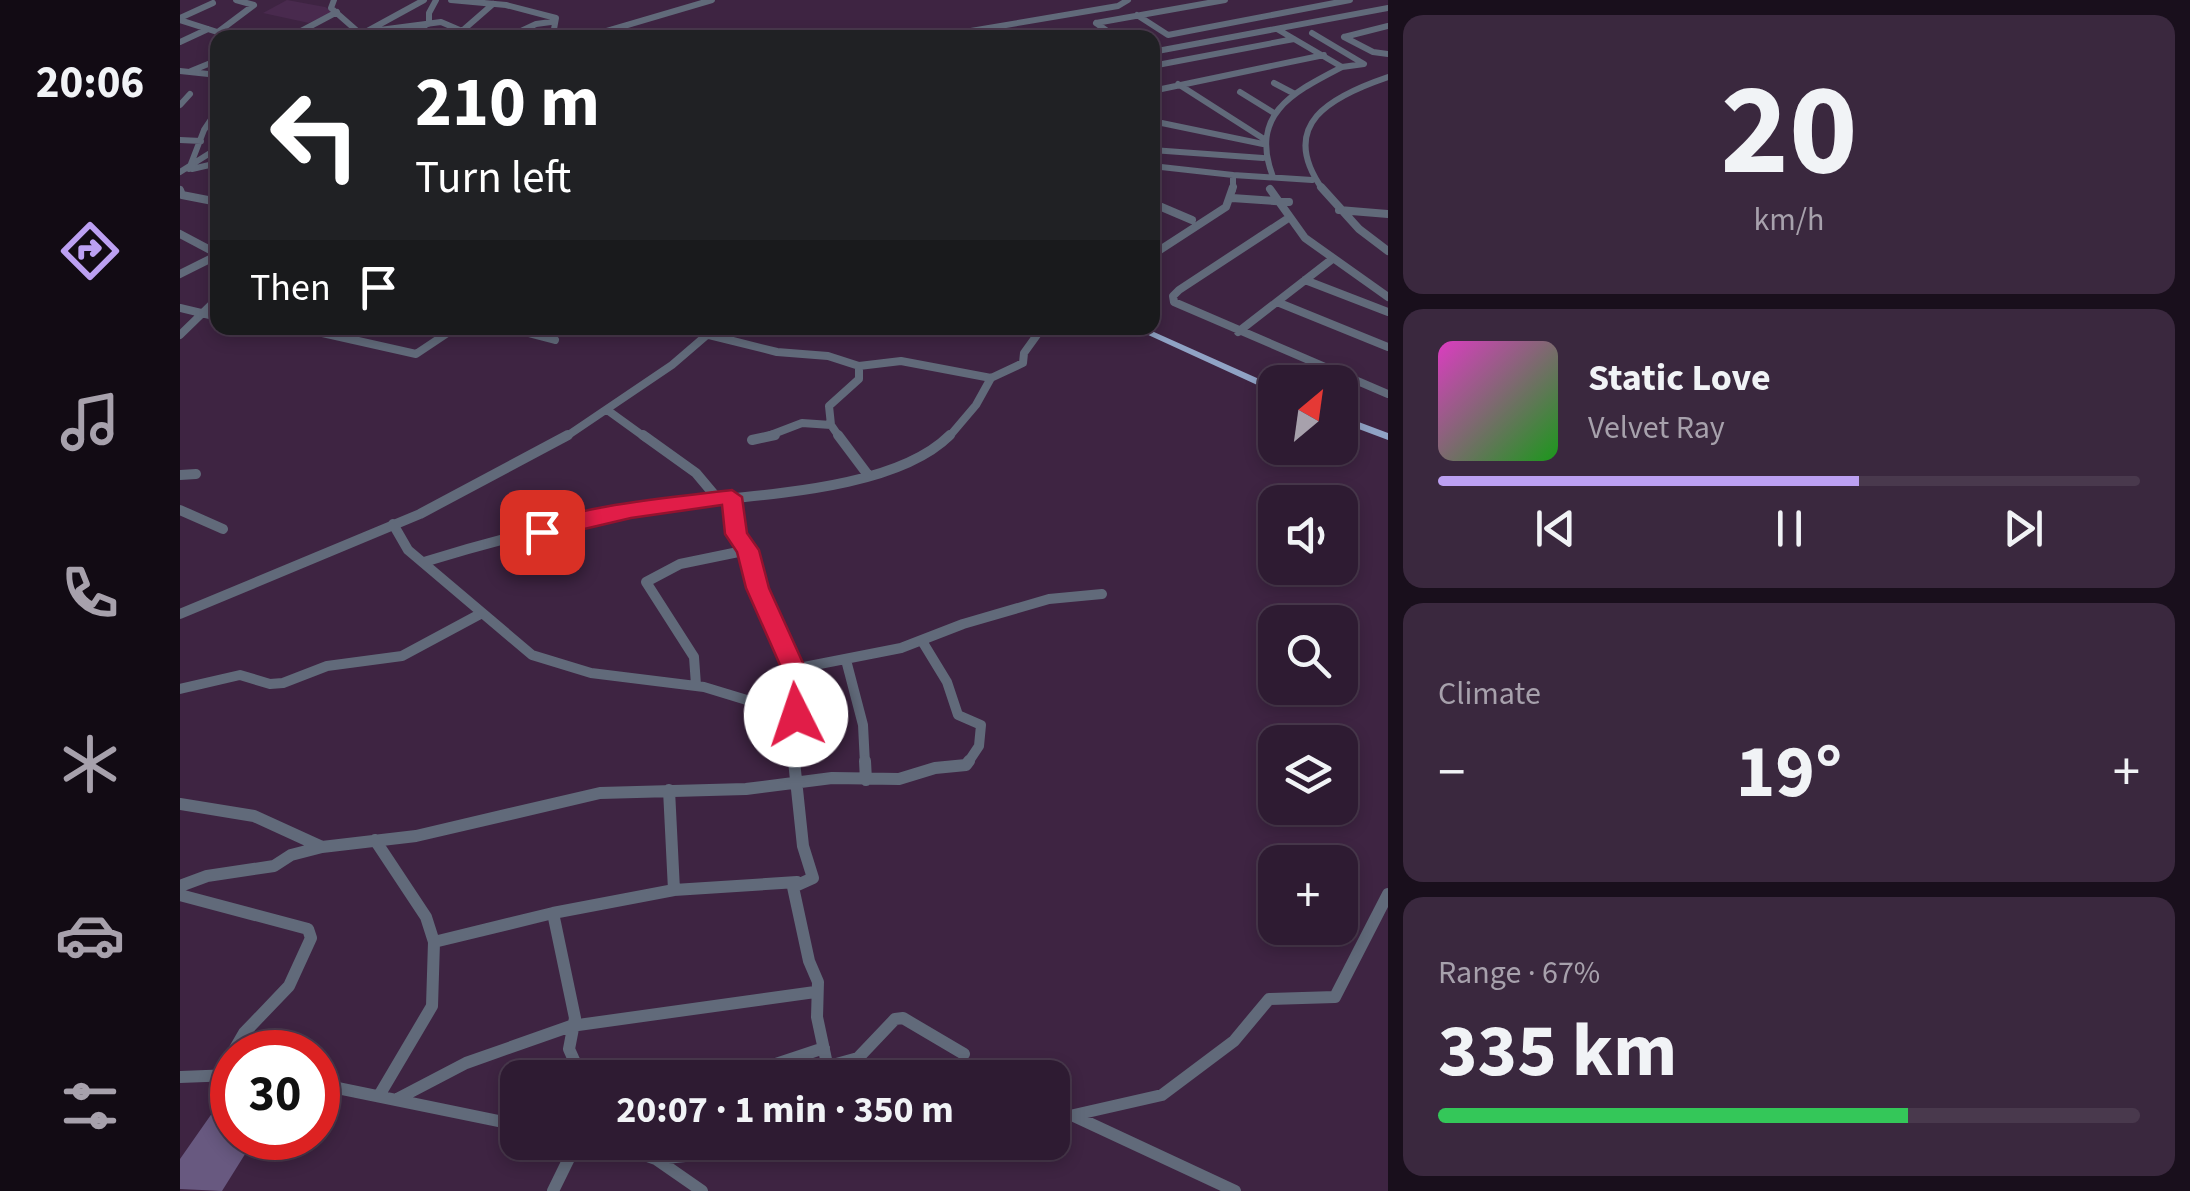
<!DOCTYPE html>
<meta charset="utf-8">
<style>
:root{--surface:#2e1b32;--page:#3a283e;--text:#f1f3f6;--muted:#a7a1ac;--line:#49394d;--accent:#bca0f2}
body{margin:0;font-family:"Source Sans 3",sans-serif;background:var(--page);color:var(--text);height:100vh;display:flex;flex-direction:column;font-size:38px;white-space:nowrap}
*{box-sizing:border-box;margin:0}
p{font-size:32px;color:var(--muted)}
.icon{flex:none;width:55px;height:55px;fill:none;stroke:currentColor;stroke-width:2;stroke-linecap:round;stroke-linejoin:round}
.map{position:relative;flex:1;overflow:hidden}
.panel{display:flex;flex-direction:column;gap:15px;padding:15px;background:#190f1c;width:802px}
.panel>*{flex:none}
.hud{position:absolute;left:30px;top:30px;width:950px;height:305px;border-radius:20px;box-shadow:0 5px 15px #0003,0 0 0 2px var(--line);background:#202124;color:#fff;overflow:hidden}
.needle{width:65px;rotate:29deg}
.fabs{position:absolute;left:1078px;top:365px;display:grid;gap:20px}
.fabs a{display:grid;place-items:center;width:100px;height:100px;border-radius:20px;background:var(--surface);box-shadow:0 5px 15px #0003,0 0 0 2px var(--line);font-size:50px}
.speed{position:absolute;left:30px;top:1030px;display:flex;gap:20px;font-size:50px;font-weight:700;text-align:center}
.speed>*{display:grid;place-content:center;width:130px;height:130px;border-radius:50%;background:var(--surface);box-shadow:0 5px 15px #0003,0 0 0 2px var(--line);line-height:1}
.speed .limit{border:15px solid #d22;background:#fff;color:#111}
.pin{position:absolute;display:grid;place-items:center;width:85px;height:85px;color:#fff;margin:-42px;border-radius:20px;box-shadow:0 5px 15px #0006}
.me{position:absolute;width:110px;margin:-55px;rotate:356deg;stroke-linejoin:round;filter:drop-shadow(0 0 8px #0008)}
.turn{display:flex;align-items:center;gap:35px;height:210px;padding:0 40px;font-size:45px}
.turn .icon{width:130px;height:130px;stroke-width:2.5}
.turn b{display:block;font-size:70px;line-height:85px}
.then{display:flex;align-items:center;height:95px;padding:0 40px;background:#0003;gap:20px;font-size:38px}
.big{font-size:75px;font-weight:700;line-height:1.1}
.panel .card{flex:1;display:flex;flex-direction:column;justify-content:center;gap:15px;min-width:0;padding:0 35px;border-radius:20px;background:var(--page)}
.panel .dial{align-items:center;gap:0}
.dial b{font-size:130px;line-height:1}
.song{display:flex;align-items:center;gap:30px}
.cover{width:120px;height:120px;border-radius:15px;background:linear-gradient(135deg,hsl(310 70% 55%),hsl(120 70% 35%))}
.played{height:10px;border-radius:5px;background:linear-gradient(90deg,var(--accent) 60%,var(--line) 60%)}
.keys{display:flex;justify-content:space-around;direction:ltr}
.heat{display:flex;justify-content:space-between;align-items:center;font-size:55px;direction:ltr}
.charge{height:15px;border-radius:8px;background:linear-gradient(90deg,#34c759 67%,var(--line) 0)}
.trip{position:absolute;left:320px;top:1060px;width:570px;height:100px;border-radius:20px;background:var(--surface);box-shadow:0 5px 15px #0003,0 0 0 2px var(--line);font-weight:700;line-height:100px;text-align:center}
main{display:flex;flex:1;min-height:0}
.tab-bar{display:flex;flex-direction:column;width:180px;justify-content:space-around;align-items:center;background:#120b14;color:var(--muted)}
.tab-bar .icon{width:70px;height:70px}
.tab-bar .selected{color:var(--accent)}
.tab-bar b{font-size:45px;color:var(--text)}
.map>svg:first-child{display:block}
</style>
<main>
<nav class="tab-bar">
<b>20:06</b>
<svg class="icon selected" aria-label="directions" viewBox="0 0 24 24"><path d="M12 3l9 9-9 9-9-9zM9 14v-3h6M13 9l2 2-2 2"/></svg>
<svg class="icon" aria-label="music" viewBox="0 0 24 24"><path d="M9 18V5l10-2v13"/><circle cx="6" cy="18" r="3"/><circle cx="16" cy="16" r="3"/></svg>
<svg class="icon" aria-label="phone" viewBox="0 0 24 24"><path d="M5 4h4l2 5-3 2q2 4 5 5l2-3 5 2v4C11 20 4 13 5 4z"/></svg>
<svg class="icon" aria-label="climate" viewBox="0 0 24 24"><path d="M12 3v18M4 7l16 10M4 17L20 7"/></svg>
<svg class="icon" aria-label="car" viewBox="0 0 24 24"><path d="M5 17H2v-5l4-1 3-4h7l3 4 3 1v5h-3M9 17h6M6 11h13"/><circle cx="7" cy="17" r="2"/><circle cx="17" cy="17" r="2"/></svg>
<svg class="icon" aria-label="filters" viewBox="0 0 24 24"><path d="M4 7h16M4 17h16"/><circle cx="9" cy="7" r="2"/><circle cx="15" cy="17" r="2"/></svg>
</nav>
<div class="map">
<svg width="1208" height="1191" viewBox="0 0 1208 1191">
<rect width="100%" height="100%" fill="#3e2442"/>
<path fill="#492a4e" d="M107,0L145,7L154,12L129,23L83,13Z"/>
<path fill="#685980" d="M42,1099L52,1103V1138H70L63,1149L67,1151L42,1191L0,1189V1159Z"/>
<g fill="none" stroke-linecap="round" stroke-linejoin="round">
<path stroke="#616a7a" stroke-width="6" d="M154,0L151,8L184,37
M271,0L326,5L376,18L374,29L366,38
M957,15L988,35L1170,0
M0,18L33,3
M0,20L56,38
M916,23L1045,0
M916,23L937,38
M249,24V13L256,0
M243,25L249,38
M192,31L261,22L282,31L283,38
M282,31L313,4
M38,32L74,5L56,0
M1132,33L1184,64L1162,67
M182,34L244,0
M1164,37L1193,52L1208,54
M1164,37L1208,26
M108,38L157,12
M296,38H316
M326,38L356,24L371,22
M403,38L532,0
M749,38L938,6L948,0
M851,38L887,31
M0,42L28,29
M972,52L1208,8
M972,66L1114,39
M0,71L38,75
M11,71L38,60
M1094,83L1113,93
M998,84L1084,139
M972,91L1144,55
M1060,92L1094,113
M0,105L10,94
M972,121L1083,144
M0,140L21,141
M972,150L1083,158
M972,166L1053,175
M9,169L24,130L38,109
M12,169L38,163
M0,172L38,148
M1093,177C1069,114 1112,93 1162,67L1097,29
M1053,190V175L1132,180
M1143,190C1096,124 1152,96 1208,77"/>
<path stroke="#616a7a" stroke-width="8" d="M1141,187L1179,229L1208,251
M1090,189L1125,238L1208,297
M0,190L2,195L38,202
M1052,198L1109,202
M972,203L1012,220
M1159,210L1208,214
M1107,219L999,290L993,296L994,302L1208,394
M0,234L34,252L38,262
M972,255L1046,207L1053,187
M0,274L34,257
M1125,280L1208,312
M1097,302L1208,347
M0,308L38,317
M90,328L138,332L236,354L275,328
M329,328L375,340
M1058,332L1151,260
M0,335L38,298
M529,335L597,352L648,356L679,366L721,361L811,378L843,363L844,353L862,328
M430,412L466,438
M651,425L649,406L679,379V366
M384,438L492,365L535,328
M583,438L622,423L651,425L660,438
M768,438L796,405L811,378"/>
<path stroke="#616a7a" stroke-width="10" d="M463,435L516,473L537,498
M658,435L688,475
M572,440L595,435
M0,475L16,474
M551,497C560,560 595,611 614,670C622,692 614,739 613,764
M0,510L43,529
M213,524L228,550L352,655L411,673L524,687L616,715
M244,562C315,540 387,522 460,509C545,494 707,498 770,435
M0,614L240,514L388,435
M742,641L767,682L778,715L801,725L799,746L787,764
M666,660L683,725L685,764
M614,669L721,648L783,624L869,599L922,594
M516,685L514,657L466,582L500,564L568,550
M0,689L60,675L90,684L103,683L147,666L222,656L302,613"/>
<path stroke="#616a7a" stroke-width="12" d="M614,761L623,846L633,878L613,887L629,961L638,982L637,1017L650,1078
M685,761L686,780
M489,790L494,890L617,882
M0,804L74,816L142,847
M195,840L246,917L254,942L252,1006L200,1094
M0,886L27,876L94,866L111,855L142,847L236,836L420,793L566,789L652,778L719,779L755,768L786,765L789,761
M0,895L128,929L131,938L109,986L64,1033L53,1052
M373,913L395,1018L389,1049L402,1078
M254,942L373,913L494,890
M649,1066L678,1058L715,1019L723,1018L784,1054
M0,1077L52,1075
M554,1078L644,1048
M138,1084L338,1125
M219,1098L286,1063L391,1026L635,992
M894,1116L1055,1191
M872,1120L982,1095L1054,1041L1089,999L1155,997L1208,894
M428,1142L476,1159L522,1191
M476,1159L643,1142
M373,1191L397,1142"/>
<path fill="#90a3c5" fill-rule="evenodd" d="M953,328H965L1095,386V393Z
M1160,415L1208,433V440L1160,422Z"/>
</g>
<path fill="#e11d48" stroke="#92132f" stroke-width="2.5" d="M552,490L562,497L567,533L579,550L589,588L628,674L629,715L625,722H607L603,715L604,674L566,588L557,552L545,534L542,505L451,518L362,539L351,532C371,507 514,495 552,490Z"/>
</svg>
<div class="fabs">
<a><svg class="needle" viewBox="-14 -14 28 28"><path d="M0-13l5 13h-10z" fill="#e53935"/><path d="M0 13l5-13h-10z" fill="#a7a1ac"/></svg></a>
<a><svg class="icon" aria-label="sound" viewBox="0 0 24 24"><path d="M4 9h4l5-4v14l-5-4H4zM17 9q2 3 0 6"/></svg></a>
<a><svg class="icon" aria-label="search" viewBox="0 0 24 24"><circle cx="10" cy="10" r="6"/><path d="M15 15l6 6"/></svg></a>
<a><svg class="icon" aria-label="layers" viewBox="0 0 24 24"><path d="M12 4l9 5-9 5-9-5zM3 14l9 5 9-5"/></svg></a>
<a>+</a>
</div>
<div class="speed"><div class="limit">30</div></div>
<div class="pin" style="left:362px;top:532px;background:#d93025"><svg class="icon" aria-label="arrive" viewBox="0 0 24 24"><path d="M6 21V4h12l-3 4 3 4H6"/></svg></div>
<svg class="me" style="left:616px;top:715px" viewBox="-20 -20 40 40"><circle r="19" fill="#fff"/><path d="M0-13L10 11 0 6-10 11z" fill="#e11d48"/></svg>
<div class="trip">20:07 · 1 min · 350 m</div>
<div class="hud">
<div class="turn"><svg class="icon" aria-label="left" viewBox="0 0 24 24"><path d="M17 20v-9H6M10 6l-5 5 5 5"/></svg><div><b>210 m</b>Turn left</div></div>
<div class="then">Then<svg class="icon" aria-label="arrive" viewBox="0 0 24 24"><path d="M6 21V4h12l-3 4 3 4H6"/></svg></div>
</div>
</div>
<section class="panel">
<div class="card dial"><b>20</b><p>km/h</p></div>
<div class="card">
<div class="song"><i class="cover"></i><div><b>Static Love</b><p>Velvet Ray</p></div></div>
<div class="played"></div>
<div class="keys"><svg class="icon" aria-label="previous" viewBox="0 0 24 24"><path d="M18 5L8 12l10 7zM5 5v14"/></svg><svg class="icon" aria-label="pause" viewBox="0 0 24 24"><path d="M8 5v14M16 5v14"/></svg><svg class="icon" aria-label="next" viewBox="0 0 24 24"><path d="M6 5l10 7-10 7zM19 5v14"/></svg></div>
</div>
<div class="card"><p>Climate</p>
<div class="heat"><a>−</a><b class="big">19°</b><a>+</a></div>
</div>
<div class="card"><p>Range · 67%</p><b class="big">335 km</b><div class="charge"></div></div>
</section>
</main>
